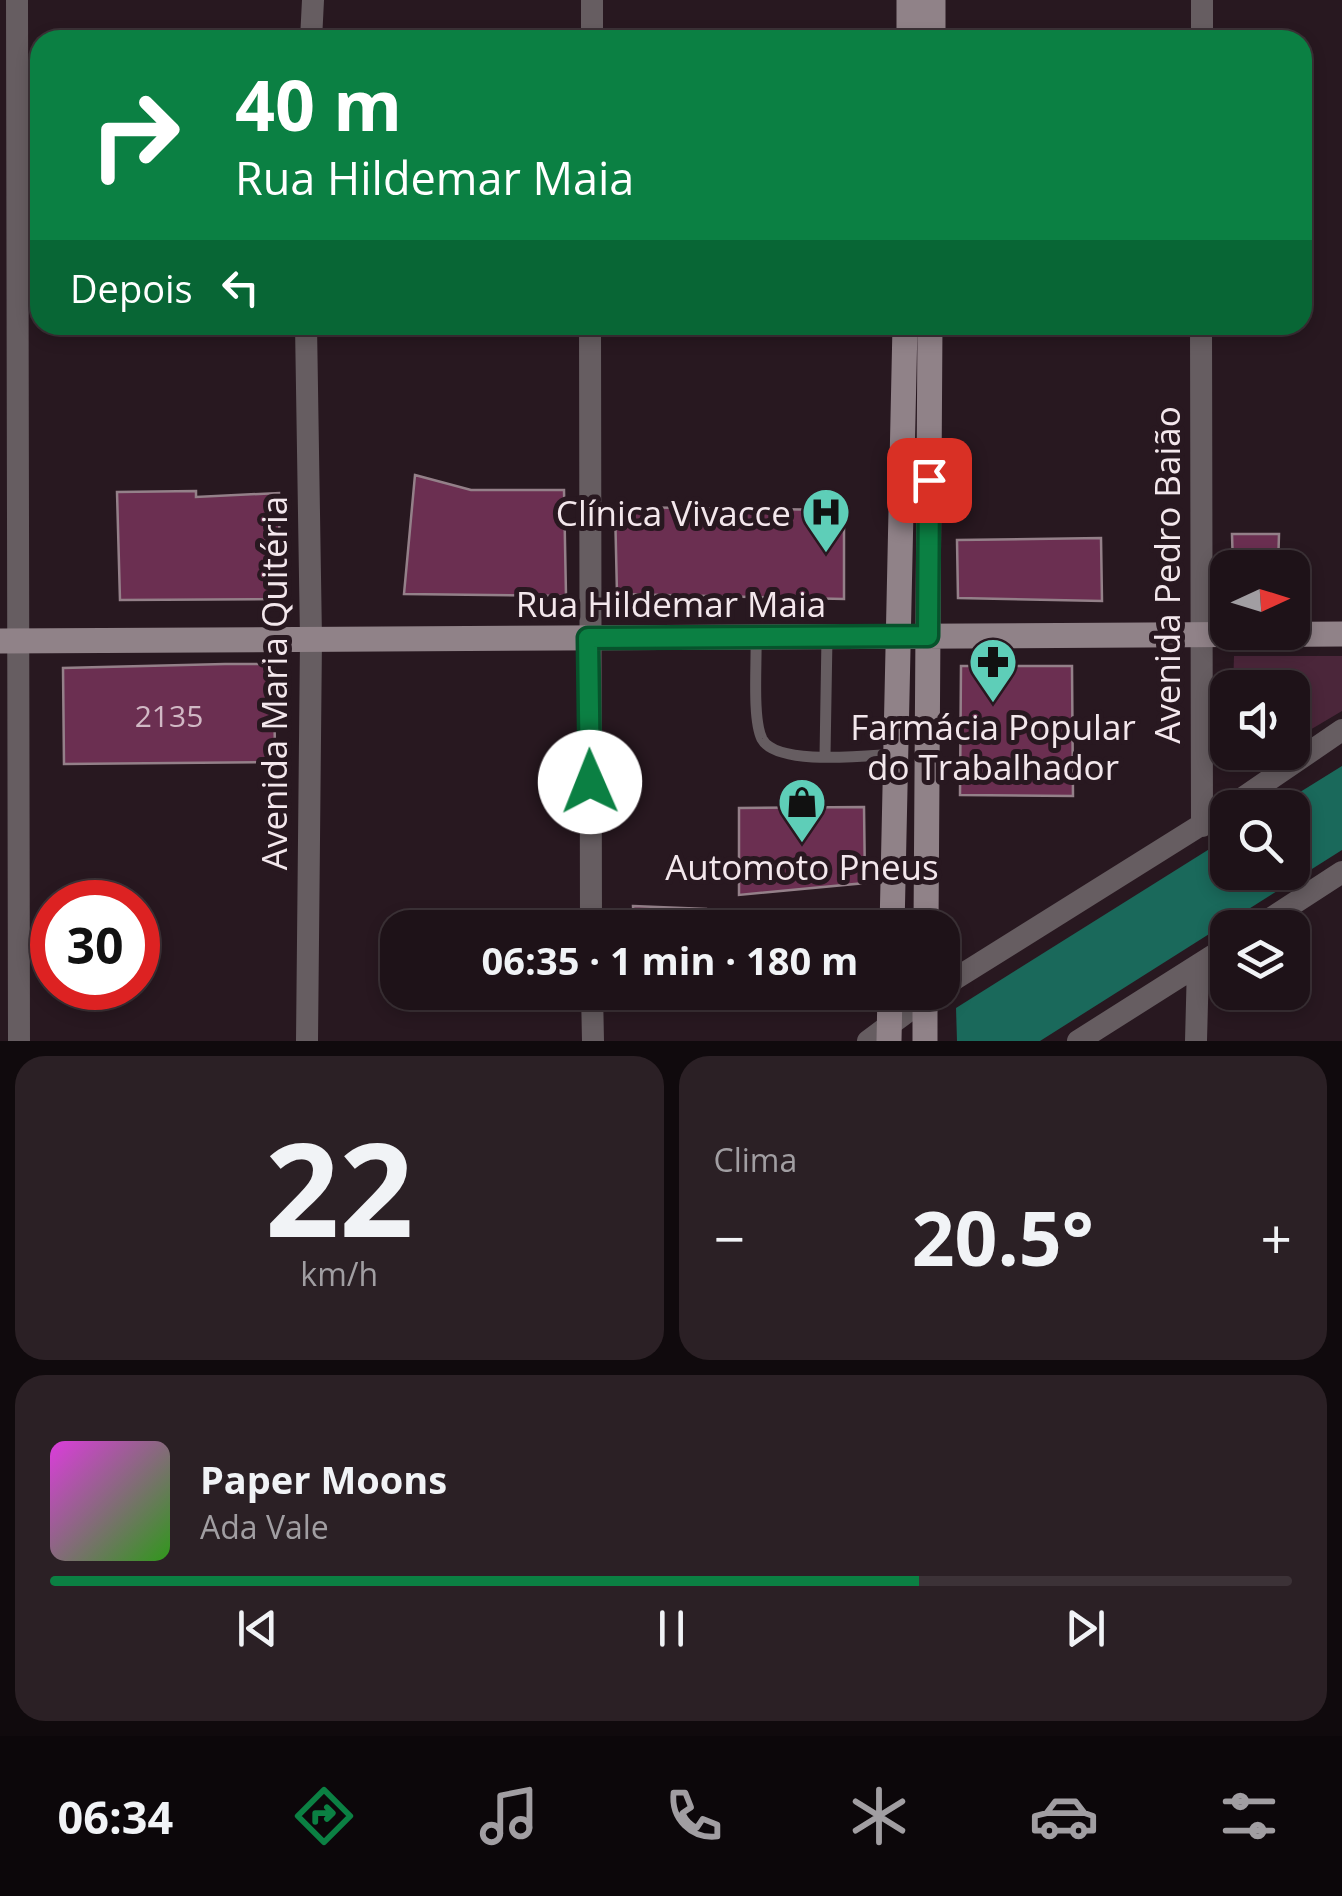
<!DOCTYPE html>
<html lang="pt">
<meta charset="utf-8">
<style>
:root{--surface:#1e1218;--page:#2b2025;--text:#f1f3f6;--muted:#a19ea2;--line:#3c3237;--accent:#0b8043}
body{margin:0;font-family:"Open Sans",sans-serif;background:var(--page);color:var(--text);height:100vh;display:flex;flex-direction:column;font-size:38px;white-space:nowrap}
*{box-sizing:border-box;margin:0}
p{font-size:32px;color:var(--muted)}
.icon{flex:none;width:55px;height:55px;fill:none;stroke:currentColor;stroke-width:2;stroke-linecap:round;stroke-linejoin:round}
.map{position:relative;height:1041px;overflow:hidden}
.drawer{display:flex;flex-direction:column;gap:15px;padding:15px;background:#100a0d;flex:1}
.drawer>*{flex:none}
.hud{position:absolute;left:30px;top:30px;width:1282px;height:305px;border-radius:30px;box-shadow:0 5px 15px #0003,0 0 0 2px var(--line);background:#0b8043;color:#fff;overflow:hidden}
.needle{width:65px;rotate:86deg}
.buttons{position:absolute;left:1210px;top:550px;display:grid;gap:20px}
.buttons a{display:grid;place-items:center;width:100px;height:100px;border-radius:20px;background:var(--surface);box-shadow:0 5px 15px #0003,0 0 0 2px var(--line);font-size:50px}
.speed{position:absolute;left:30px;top:880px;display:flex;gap:20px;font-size:50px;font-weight:700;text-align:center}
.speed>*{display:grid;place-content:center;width:130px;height:130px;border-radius:50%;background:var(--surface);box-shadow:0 5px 15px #0003,0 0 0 2px var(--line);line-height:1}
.speed .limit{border:15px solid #d22;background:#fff;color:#111}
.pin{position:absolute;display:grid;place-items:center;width:85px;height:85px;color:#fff;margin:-42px;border-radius:20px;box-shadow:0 5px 15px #0006}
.me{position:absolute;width:110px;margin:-55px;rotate:359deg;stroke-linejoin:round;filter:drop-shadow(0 0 8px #0008)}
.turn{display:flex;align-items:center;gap:35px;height:210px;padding:0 40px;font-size:45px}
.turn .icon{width:130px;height:130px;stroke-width:2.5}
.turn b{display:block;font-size:70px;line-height:85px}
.then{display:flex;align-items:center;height:95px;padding:0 40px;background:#0003;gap:20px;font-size:38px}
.big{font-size:75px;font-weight:700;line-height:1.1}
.drawer .widget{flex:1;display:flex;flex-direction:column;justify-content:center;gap:15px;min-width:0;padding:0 35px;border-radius:30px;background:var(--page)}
.drawer .dial{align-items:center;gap:0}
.dial b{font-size:130px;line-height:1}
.song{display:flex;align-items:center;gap:30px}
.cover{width:120px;height:120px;border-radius:15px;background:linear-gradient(135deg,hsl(300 70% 55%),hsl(110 70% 35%))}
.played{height:10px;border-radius:5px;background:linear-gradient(90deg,var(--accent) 70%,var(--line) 70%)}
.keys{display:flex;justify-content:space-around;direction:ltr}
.heat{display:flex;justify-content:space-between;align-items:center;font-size:55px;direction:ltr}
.drawer .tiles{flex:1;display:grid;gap:15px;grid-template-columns:1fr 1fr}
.widget:last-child{grid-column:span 2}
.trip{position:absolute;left:380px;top:910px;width:580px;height:100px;border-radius:30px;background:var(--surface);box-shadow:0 5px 15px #0003,0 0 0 2px var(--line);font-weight:700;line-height:100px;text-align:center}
.tab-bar{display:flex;height:160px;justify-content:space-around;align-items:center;background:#0c070a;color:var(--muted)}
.tab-bar .icon{width:70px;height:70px}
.tab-bar .current{color:var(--accent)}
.tab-bar b{font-size:45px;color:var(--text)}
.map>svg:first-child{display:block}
</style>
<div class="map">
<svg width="1342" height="1041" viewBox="0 0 1342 1041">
<rect width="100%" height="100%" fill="#281820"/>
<path fill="#4b263a" d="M1234,656H1342V711L1293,740L1292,688L1233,687Z"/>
<path fill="#1a695b" d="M1342,766V850L1040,1041H957L956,1008L1227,838L1228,872H1292V808L1276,807Z"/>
<path fill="#6b2f51" stroke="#948089" stroke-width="2.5" d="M415,475L471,490H564L566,596L404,594Z
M196,491V497L279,493L280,599L120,600L117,492Z
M615,507L844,510V599L617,594Z
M1232,534H1279L1278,568H1233Z
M1101,538L1102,601L958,598L957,540Z
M225,664H274L275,762L64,764L63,668Z
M961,666H1072L1073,796L960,795Z
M864,807L865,883L739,895V808Z
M633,906L706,909L707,928H634Z"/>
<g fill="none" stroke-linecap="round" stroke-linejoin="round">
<path stroke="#665d61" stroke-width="11" d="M756,637C757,661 752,719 762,739C777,767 871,755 898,754
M825,756L827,637"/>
<path stroke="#665d61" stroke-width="22" d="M17,0L19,1041
M311,40L313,0
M592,40V0
M1202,40V0
M306,325L311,639L307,1041
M590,325L591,928
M1201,325L1202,826
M1228,808L1342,730
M1256,928L1342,872
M942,987L1228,808
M592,992L593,1041
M868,1041L934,992
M1078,1041L1228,946
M1196,1041L1198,965"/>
<path stroke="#908288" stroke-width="25" d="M909,40V0
M933,40V0
M0,641L1342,634
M892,928L905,325
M926,928L930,325
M889,1041L890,992
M925,1041V992"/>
</g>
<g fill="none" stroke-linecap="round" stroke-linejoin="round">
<g stroke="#07532c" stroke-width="25">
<path id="route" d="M590,782L588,638L928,636L929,480"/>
</g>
<use href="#route" stroke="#0b8043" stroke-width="18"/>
</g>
<defs>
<g id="hospital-pin" transform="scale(2.5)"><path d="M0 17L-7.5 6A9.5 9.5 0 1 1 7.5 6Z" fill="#5eceb8" stroke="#281820"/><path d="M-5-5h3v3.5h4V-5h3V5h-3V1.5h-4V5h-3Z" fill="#111"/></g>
<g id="pharmacy-pin" transform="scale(2.5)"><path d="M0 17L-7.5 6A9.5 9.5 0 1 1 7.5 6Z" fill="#5eceb8" stroke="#281820"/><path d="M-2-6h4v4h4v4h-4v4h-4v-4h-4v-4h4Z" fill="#111"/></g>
<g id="shop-pin" transform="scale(2.5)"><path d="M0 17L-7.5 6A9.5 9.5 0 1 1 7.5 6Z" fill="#5eceb8" stroke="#281820"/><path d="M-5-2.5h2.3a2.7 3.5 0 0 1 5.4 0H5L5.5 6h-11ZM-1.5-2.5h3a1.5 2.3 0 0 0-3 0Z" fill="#111"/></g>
</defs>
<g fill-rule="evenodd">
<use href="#hospital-pin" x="826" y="512"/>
<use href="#pharmacy-pin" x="993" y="662"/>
<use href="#shop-pin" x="802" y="802"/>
</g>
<g text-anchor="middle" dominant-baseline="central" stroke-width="10" stroke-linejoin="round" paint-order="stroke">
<g font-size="30" fill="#d1b9c5">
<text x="169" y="715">2135</text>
</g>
<g font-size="35" fill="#f3e7ec" stroke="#281820">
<text x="791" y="512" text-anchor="end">Clínica Vivacce</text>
<text x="993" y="726">Farmácia Popular<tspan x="993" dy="40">do Trabalhador</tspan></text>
<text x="802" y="866">Automoto Pneus</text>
</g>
<g font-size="35" fill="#f3e7ec" stroke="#281820">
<text transform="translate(1166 575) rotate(-90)">Avenida Pedro Baião</text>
<text x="671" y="603">Rua Hildemar Maia</text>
<text transform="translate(273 683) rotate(-90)">Avenida Maria Quitéria</text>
</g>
</g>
</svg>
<div class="buttons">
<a><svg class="needle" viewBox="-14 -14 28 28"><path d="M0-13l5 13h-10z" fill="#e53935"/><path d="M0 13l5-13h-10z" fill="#a19ea2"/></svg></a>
<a><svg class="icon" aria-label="sound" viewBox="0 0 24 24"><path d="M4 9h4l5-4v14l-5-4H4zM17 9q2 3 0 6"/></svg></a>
<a><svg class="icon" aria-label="search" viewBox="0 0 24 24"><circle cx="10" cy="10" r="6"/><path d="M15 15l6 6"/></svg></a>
<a><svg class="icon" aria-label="layers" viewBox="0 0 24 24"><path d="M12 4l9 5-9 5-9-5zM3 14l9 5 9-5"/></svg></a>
</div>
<div class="speed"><div class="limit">30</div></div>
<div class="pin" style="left:929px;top:480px;background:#d93025"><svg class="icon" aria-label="arrive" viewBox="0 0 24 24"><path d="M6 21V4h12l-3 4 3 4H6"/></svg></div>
<svg class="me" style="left:590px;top:782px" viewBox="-20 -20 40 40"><circle r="19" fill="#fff"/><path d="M0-13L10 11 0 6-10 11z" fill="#0b8043"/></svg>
<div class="trip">06:35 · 1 min · 180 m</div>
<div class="hud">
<div class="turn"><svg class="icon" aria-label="right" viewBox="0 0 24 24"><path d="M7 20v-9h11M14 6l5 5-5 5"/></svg><div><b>40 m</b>Rua Hildemar Maia</div></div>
<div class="then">Depois<svg class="icon" aria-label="left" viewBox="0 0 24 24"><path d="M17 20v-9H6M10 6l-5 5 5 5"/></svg></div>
</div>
</div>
<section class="drawer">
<div class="tiles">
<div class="widget dial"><b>22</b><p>km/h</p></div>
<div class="widget"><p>Clima</p>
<div class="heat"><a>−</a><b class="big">20.5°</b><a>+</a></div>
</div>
<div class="widget">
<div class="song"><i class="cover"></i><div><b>Paper Moons</b><p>Ada Vale</p></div></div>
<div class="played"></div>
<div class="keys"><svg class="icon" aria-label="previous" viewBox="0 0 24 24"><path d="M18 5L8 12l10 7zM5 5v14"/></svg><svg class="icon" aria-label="pause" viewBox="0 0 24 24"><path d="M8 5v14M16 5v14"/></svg><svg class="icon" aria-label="next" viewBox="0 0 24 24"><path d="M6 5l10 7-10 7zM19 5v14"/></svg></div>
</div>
</div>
</section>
<nav class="tab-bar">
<b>06:34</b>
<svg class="icon current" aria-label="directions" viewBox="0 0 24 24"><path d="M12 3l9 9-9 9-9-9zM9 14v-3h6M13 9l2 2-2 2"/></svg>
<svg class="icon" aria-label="music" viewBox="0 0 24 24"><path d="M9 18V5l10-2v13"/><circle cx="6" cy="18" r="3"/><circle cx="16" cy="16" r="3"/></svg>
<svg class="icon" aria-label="phone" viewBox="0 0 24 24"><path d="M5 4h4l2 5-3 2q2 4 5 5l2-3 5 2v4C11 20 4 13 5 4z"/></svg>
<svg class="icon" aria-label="climate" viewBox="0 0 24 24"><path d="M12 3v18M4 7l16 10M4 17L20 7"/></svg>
<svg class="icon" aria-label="car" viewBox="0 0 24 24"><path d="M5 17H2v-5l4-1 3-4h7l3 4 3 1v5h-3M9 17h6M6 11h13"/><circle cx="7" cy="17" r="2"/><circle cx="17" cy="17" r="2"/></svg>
<svg class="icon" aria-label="filters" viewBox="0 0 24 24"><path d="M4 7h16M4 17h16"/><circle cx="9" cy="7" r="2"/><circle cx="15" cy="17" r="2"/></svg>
</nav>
